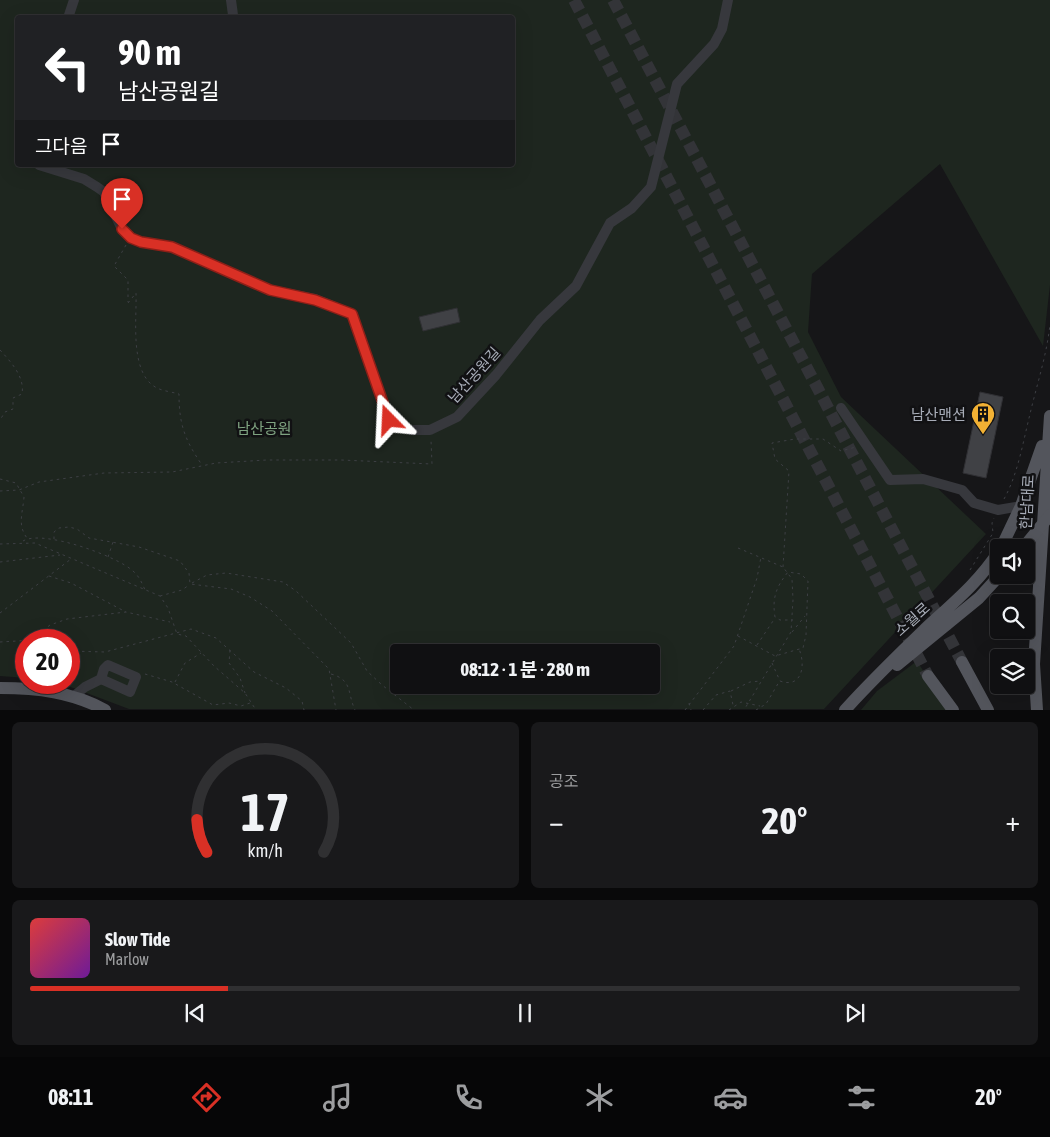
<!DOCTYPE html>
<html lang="ko">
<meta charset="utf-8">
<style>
:root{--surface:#101012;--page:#19191b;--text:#f1f3f6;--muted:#9c9d9f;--line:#303032;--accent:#d93025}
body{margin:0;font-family:"Asap Condensed","Noto Sans KR",sans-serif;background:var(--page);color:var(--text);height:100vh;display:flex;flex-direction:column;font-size:19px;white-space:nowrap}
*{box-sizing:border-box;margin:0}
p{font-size:16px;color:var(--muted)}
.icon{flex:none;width:28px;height:28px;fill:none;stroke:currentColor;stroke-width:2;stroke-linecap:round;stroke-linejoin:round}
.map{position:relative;height:710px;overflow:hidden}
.drawer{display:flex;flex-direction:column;gap:12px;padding:12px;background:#09090a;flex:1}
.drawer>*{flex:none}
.top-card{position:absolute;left:15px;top:15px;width:500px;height:152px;border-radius:5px;box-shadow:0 5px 20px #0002,0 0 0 1px var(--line);background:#202124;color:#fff;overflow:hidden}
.tools{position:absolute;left:990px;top:539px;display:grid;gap:10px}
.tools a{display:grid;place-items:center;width:45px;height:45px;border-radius:5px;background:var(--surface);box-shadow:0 5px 20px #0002,0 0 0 1px var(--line);font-size:25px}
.speed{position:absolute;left:15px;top:629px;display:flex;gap:10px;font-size:25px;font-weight:700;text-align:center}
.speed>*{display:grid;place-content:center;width:65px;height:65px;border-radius:50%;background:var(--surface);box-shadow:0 5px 20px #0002,0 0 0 1px var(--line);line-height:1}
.speed .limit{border:8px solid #d22;background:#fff;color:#111}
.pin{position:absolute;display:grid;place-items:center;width:42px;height:42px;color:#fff;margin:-51px -21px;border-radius:50% 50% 50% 0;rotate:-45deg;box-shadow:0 0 5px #0007}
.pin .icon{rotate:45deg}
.me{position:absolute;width:55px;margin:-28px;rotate:339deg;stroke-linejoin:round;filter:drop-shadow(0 0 4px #0008)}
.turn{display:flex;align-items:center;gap:18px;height:105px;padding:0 20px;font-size:22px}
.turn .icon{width:65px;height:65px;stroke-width:2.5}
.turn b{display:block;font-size:35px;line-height:42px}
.then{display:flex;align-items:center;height:48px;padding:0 20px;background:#0003;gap:10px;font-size:19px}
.big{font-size:38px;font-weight:700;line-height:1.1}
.drawer .tile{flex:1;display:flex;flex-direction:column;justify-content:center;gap:8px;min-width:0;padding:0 18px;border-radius:8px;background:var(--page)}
.drawer .dial{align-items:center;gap:0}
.dial svg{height:130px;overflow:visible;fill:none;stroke:var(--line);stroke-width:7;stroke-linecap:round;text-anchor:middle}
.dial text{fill:var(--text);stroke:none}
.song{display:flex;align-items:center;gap:15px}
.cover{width:60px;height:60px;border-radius:8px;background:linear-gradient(135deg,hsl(0 70% 55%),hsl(280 70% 35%))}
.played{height:5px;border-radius:2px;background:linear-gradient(90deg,var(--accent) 20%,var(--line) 20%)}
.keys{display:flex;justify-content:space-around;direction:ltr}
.heat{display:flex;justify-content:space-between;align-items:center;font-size:28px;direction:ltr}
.drawer .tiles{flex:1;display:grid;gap:12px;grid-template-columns:1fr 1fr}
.tile:last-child{grid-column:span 2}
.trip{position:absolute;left:390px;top:644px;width:270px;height:50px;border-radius:5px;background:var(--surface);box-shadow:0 5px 20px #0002,0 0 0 1px var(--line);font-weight:700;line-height:50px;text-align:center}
.tabs{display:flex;height:80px;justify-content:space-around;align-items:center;background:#060607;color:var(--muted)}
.tabs .icon{width:35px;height:35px}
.tabs .selected{color:var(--accent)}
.tabs b{font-size:22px;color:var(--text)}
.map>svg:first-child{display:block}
</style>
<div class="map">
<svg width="1050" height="710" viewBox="0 0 1050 710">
<rect width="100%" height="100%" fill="#161618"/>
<path fill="#1e261f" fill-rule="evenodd" d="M0,0H1050V285L1043,346L940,164L812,274L808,332L841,397L986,534L824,709H129L60,683L69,682V640H26V678L0,676ZM18,18H512V165H18ZM399,652H651V685H399Z
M917,661L948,710H861L877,691Z"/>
<path fill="#404145" stroke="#303034" d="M457,308L460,322L423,331L419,317Z
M980,392L1003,397L986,478L963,473Z"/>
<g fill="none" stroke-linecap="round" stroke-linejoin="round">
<path stroke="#333438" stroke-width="12" stroke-dasharray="12 6" stroke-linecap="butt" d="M574,0L928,676
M613,0L962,662"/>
<path stroke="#3d3f44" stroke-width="1" stroke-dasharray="2.5 4" stroke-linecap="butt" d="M126,245L114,266L128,280V302
M128,303L136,293C137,319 129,374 157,388C163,391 172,392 179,394C179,425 185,440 202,465
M0,350C11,362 25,377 22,394L13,398V409L5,412L0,420
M0,479L16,483L24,497C23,512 17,525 27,538
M0,491L19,490L39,482L104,473L172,472L216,463L267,460H341L432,464L431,440
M1004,499C1018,474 1023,442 1030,414C1037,384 1047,354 1050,324
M54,539V532L59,528L69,527L77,529L89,538L139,547L180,561L189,573L190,584L231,589L250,597L272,611L329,669L336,710
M23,541C42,529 117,556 133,571C139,576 142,583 145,590
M0,544L35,543L160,596L168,608L177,634L186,636L214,666L245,693L256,710
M738,548L783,567L792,579L793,600L791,632L744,710
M108,557L113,542
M0,562L60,555
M783,567L789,471L775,459L772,443L795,439H823L841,451L856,447
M970,570L993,533L992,523L994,518
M49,576L71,583L126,612
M192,583L207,575L226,573L283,582L296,591L351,643L367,671L382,685L414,710
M160,596L182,590L189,585
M0,613L71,559
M792,632L805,616
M738,636L775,656L803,648L806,635L808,581L801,574L788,572C776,587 772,598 775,617L780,620H793
M33,639L50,625L67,619L126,612L170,622
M0,642L35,640
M757,645L775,618
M230,650L229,663L240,678L245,693
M69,651L105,652L191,629L216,638L254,672L286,688L302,701L304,710
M772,663L780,681C802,689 806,665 799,649
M145,674L172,682L213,705L229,703L241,706L250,703
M331,674C353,680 347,693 355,710
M175,682L185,663L201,653
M731,691L750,682L760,681
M689,703L691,710
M685,710L734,646L757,578L761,557
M703,710L716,695L730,691L733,705
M729,710L741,702L760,706
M756,710L766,704L779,682"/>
<path stroke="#37383d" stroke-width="10" d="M231,0L233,15
M68,18L74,0
M39,165L84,179L97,187L104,192L122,229L131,238L141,242L172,247L270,290L315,299L352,314L389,420L398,426L411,430H430L457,417L496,375L540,320L576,286L610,223L632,208L651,187L677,84L714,44L722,29L728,0
M841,408L890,480L923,479L962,490L974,503L998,510L1021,506
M74,696L85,687L101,679L130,692L136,677L108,665L104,669L101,679"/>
<path stroke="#53555c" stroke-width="12" d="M1001,548L1021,506L1042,446
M962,662L988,710
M897,665L979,598L1000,575
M928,676L953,710
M0,688C37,688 72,692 105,710
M845,710C871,681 898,655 926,628C953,603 979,582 999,551
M1037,710L1034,664L1050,416"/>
<path stroke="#53555c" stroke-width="12" d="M1023,548L1050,515"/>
</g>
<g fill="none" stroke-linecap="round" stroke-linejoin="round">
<g stroke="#8d1f18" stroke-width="12">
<path id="route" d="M122,229L131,238L141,242L172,247L270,290L315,300L352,314L389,420"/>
</g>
<use href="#route" stroke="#d93025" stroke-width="9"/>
</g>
<defs>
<g id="building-pin" transform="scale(1.25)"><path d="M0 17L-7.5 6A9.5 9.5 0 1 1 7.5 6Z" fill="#f2b134" stroke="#111113"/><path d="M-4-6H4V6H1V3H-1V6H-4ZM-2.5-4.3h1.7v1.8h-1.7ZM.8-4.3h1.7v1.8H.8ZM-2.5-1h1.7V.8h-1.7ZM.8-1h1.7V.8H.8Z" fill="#111"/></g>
</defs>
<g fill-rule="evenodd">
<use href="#building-pin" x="983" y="414"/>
</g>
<g text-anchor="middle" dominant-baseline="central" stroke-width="5" stroke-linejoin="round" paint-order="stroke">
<g font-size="15" fill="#a8adb8" stroke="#111113">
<text transform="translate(474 375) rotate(-48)">남산공원길</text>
<text transform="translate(1027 502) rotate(-87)">한남대로</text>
<text transform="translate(912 619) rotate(-42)">소월로</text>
</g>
<g font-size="15" fill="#a8adb8" stroke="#111113" text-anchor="end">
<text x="966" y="414">남산맨션</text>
</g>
<g font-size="15" fill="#7fa381" stroke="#111113">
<text x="264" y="428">남산공원</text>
</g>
</g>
</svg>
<div class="tools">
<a><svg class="icon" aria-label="sound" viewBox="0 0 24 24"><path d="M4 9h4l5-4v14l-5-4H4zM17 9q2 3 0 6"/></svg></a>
<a><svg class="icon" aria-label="search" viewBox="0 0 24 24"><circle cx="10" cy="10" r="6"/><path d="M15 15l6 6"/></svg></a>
<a><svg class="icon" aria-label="layers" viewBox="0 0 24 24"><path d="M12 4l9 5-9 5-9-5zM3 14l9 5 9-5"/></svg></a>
</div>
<div class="speed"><div class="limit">20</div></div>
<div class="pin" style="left:122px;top:229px;background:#d93025"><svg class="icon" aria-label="arrive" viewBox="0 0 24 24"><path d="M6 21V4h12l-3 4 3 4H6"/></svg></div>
<svg class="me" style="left:389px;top:420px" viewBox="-20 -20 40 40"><path d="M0-17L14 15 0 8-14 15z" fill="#d93025" stroke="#fff" stroke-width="4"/></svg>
<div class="trip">08:12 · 1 분 · 280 m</div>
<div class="top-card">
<div class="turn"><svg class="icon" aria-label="left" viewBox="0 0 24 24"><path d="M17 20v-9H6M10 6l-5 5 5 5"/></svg><div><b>90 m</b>남산공원길</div></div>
<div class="then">그다음<svg class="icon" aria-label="arrive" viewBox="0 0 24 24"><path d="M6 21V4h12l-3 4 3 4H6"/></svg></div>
</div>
</div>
<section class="drawer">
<div class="tiles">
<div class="tile dial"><svg viewBox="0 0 100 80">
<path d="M14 69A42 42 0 1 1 86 69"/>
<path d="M14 69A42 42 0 0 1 8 49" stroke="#d93025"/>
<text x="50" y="56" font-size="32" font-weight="700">17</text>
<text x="50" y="72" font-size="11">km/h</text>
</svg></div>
<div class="tile"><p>공조</p>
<div class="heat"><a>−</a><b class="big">20°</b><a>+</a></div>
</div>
<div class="tile">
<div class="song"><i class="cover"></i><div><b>Slow Tide</b><p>Marlow</p></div></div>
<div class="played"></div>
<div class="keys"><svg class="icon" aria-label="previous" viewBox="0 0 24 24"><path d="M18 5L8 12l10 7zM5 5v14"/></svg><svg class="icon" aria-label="pause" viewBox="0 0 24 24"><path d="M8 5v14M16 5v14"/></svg><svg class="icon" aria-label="next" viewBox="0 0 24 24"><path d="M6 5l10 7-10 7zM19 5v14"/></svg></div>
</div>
</div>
</section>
<nav class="tabs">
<b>08:11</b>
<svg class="icon selected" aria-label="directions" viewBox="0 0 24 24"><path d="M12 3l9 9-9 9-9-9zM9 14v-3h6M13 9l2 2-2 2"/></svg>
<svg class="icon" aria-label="music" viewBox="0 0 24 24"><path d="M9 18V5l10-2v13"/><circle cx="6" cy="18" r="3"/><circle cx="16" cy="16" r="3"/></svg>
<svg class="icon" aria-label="phone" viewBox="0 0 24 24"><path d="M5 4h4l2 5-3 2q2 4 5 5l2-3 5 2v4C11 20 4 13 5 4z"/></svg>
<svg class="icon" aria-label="climate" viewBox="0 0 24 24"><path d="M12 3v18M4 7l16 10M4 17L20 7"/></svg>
<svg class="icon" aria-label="car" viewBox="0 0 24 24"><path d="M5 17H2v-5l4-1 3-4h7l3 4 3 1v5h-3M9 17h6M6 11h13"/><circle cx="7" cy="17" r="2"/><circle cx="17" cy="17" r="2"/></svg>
<svg class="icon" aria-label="filters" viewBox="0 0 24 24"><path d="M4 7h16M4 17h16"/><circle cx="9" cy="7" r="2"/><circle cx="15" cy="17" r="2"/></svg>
<b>20°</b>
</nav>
